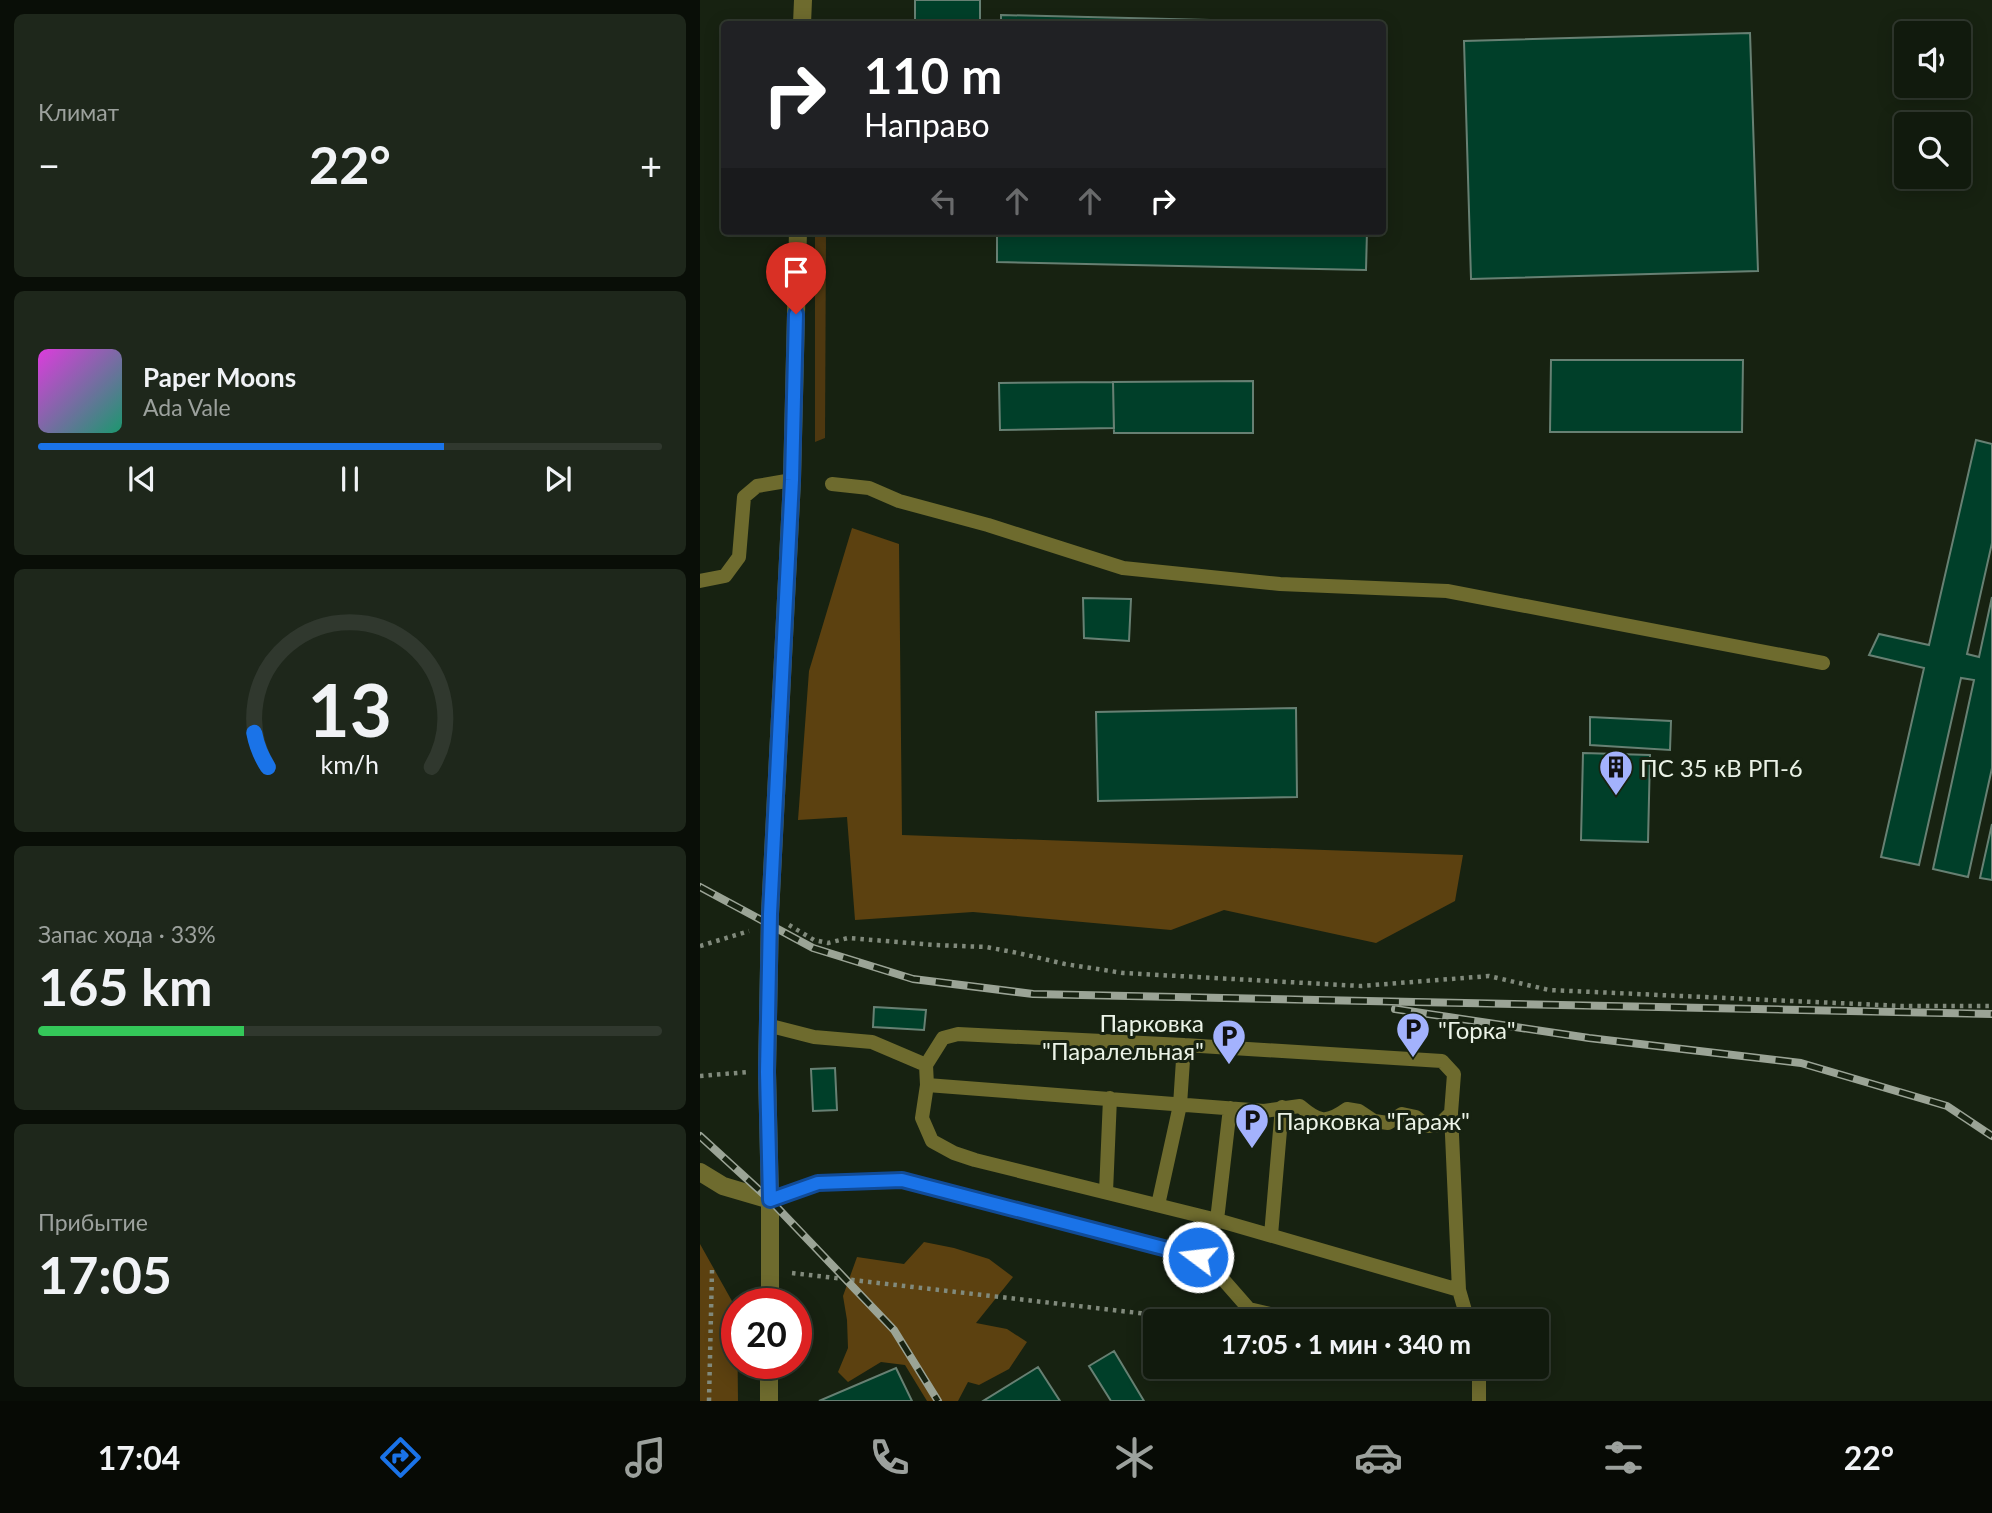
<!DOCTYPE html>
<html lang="ru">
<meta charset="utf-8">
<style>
:root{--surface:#111a0d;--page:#1e271b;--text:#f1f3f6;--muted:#9ca19d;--line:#30382e;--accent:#1a73e8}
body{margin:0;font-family:Lato,sans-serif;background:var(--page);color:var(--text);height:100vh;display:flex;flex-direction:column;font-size:26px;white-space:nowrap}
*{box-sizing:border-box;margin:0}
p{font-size:23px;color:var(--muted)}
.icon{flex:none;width:38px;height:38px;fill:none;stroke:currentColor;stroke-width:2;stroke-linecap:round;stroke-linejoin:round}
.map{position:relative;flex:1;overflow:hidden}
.sheet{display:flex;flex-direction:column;gap:14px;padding:14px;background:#090e07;width:700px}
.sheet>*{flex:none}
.hud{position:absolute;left:21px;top:21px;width:665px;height:214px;border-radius:7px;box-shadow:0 4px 18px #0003,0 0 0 2px var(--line);background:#202124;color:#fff;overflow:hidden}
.controls{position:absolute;left:1194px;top:21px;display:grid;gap:14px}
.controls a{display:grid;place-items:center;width:77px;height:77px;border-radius:7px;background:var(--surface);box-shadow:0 4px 18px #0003,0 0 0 2px var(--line);font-size:35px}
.speed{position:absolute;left:21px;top:1288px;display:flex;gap:14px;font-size:35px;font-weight:700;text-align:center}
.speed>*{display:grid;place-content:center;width:91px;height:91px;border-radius:50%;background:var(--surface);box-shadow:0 4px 18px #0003,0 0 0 2px var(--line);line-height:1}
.speed .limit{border:10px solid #d22;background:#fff;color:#111}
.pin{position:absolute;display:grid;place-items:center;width:60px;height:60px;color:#fff;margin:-72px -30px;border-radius:50% 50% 50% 0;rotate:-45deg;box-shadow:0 0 7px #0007}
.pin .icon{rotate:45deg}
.me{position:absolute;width:77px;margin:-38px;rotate:285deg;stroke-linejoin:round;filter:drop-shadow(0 0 5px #0008)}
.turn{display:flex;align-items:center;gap:24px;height:147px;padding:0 28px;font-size:32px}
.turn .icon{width:91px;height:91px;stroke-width:2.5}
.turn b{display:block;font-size:49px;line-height:60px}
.lanes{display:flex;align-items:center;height:66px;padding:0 28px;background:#0003;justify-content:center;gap:35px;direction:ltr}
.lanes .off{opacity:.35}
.big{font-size:52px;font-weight:700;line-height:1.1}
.sheet .card{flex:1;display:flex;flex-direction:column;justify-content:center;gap:10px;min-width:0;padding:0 24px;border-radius:10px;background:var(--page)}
.sheet .dial{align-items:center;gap:0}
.dial svg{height:182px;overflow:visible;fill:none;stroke:var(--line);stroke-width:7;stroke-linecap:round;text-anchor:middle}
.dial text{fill:var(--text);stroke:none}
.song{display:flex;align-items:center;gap:21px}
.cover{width:84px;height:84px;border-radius:10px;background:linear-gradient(135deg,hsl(300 70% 55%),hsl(160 70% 35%))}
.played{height:7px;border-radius:4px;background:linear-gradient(90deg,var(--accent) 65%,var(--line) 65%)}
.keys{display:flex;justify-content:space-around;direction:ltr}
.heat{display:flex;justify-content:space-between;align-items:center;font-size:38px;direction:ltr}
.charge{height:10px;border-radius:5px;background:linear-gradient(90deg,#34c759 33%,var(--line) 0)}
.trip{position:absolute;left:443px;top:1309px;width:406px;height:70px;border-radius:7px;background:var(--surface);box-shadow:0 4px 18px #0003,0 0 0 2px var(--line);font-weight:700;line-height:70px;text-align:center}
.tab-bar{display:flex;height:112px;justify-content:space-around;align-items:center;background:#070a05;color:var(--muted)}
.tab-bar .icon{width:49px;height:49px}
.tab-bar .current{color:var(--accent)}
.tab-bar b{font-size:32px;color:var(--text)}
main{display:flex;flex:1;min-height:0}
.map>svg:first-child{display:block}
</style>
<main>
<section class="sheet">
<div class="card"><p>Климат</p>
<div class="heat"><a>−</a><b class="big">22°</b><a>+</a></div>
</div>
<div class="card">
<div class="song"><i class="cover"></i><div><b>Paper Moons</b><p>Ada Vale</p></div></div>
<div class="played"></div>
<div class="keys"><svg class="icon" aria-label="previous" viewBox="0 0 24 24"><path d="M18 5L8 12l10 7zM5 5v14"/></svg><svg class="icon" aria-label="pause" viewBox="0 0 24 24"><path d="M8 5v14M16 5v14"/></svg><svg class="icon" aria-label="next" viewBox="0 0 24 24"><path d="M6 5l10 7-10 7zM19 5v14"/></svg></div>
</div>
<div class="card dial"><svg viewBox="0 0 100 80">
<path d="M14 69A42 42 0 1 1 86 69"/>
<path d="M14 69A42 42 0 0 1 8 54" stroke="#1a73e8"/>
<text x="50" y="56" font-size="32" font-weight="700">13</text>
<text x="50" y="72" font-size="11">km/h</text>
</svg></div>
<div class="card"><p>Запас хода · 33%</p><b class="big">165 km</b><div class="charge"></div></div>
<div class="card"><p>Прибытие</p><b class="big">17:05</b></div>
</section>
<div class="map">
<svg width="1292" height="1401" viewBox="0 0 1292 1401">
<rect width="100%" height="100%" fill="#172211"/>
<path fill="#4e3810" d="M115,231H126L125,438L115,442Z"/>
<path fill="#5c4110" d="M152,528L199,544L202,835L763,855L755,901L676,943L524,910L471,930L273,912L155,920L147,817L98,820L109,671Z
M224,1242L254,1248L289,1259L313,1277L276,1323L307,1329L327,1342L309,1369L279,1385L268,1382L258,1401H227L205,1365L181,1362L148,1382L138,1372L148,1348L147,1320L143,1296L157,1257L204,1264Z
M0,1244L37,1310L38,1401H0Z"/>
<path fill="#003f29" stroke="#678073" stroke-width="2" d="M215,0H280V24H215Z
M301,15L670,24H301Z
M1050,33L1058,271L771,279L764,41Z
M297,231H667L666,270L297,262Z
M851,360H1043L1042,432H850Z
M553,381V433H414L413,382Z
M413,382L414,428L300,430L299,383Z
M1276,440L1292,444V543L1267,654L1279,657L1292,597V768L1268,877L1233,869L1274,680L1261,678L1219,865L1181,857L1224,668L1169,655L1179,634L1229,645Z
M383,598L431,599L429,641L384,638Z
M596,708L597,797L398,801L396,712Z
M890,717L971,721L970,750L890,745Z
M883,753L950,755L948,842L881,840Z
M1292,824V880L1280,878Z
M174,1007L226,1010L224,1030L173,1027Z
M135,1068L137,1110L113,1111L111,1069Z
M414,1351L444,1401H411L389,1366Z
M338,1367L360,1401H283Z
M196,1368L212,1401H119Z"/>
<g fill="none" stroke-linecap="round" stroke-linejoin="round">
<path stroke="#818a7c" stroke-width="4.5" stroke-dasharray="3.5 5" stroke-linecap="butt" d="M89,925L114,940L128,943L148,938L235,945L286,947L318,953L365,964L423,973L661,986L789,976L849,990L1203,1006H1292
M0,946L49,931
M0,1076L48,1072
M92,1273L508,1321
M745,1367L758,1371
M9,1401L12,1270"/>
<path stroke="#6e6b2e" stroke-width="14" d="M132,484L169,488L199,501L288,525L423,568L580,584L747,591L1123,663
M0,581L25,576L39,557L44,497L57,486L92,480
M67,1025L114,1037L172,1042L226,1065
M258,1034L484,1045L742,1061L754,1074L751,1113L759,1290L517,1220L275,1160L254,1153L232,1141L222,1118L227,1085L226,1065L243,1038Z
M227,1085L564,1111L600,1106C619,1122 626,1124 647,1109L659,1111L674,1121L688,1123L702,1114L716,1117L728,1126L739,1125L751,1113
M406,1192L410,1098
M70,1200L118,1183L202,1180L498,1257L513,1268L549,1309L600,1321
M458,1205L480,1105L484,1045
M517,1220L530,1108
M571,1235L582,1107
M759,1290L768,1321
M777,1367L779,1377V1401"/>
<path stroke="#6e6b2e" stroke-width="18" d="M0,1172L23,1186L70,1200"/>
<path stroke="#6e6b2e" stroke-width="18" d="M102,24L103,0
M70,1304V1200L67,1072L70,914L92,480L98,231
M69,1401V1363"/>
<g stroke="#9ba496" stroke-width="8">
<path id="rail" d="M0,887L113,948L213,979L333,994L1292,1014
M695,1009L889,1038L1101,1063L1247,1106L1292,1136
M0,1136L70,1200L194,1330L238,1401"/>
</g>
<use href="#rail" stroke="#172211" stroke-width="5" stroke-dasharray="16" stroke-linecap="butt"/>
</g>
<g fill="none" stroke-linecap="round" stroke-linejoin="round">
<g stroke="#114b97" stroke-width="18">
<path id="route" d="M96,314L92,480L70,914L67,1072L70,1200L118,1183L202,1180L498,1257"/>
</g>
<use href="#route" stroke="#1a73e8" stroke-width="12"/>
</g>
<defs>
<g id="building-pin" transform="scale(1.75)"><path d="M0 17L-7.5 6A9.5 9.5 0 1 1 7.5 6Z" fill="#a3b2fd" stroke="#172211"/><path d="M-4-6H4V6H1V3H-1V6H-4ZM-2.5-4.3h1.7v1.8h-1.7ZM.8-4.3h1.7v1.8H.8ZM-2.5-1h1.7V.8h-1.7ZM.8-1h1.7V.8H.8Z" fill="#111"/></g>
<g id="parking-pin" transform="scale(1.75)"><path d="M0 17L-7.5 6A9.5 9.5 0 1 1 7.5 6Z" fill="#a3b2fd" stroke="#172211"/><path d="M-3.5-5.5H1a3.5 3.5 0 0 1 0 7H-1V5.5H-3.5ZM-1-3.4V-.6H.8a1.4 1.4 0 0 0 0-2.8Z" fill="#111"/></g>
</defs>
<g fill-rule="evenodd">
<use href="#building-pin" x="916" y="767"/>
<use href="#parking-pin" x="713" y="1029"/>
<use href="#parking-pin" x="529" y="1036"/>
<use href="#parking-pin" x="552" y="1120"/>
</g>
<g text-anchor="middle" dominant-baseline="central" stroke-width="6" stroke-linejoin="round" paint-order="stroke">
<g font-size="24" fill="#ebf3e7" stroke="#172211" text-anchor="start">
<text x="940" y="767">ПС 35 кВ РП-6</text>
<text x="504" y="1022" text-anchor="end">Парковка<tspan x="504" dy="28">"Паралельная"</tspan></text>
<text x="738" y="1029">"Горка"</text>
<text x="576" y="1120">Парковка "Гараж"</text>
</g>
</g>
</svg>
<div class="controls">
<a><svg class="icon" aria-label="sound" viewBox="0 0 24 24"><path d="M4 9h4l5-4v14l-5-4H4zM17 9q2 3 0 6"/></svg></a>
<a><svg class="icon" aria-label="search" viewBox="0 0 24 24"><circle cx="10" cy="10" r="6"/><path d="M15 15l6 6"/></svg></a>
</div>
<div class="speed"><div class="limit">20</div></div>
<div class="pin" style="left:96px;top:314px;background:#d93025"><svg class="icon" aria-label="arrive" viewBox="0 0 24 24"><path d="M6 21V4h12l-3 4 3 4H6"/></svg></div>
<svg class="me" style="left:498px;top:1257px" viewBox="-20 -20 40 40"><circle r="17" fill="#1a73e8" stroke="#fff" stroke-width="3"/><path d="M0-11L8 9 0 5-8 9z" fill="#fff"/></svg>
<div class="trip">17:05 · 1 мин · 340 m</div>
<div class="hud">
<div class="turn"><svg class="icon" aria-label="right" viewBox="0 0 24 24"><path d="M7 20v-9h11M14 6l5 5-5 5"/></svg><div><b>110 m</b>Направо</div></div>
<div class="lanes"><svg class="icon off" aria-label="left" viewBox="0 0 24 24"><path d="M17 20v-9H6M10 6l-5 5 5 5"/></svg><svg class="icon off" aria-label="ahead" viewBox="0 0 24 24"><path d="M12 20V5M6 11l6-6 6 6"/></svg><svg class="icon off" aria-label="ahead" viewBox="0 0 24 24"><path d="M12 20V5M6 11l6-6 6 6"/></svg><svg class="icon" aria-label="right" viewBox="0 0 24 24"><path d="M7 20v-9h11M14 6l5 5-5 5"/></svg></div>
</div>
</div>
</main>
<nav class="tab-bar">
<b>17:04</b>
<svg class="icon current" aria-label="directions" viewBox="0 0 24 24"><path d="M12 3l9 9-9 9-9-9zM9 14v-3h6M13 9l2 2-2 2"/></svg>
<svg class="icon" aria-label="music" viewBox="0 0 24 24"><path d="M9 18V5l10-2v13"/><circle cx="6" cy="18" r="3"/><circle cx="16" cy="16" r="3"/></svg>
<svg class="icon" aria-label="phone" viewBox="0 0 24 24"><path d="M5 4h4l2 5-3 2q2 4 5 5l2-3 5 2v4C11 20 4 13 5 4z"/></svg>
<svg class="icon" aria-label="climate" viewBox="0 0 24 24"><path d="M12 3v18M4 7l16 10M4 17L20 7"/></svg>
<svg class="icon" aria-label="car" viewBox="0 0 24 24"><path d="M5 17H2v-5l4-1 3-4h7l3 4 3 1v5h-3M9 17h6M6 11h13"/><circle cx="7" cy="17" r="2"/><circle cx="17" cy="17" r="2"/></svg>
<svg class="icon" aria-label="filters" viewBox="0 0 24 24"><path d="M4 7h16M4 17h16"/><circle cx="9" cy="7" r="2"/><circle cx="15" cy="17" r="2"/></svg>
<b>22°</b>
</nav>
